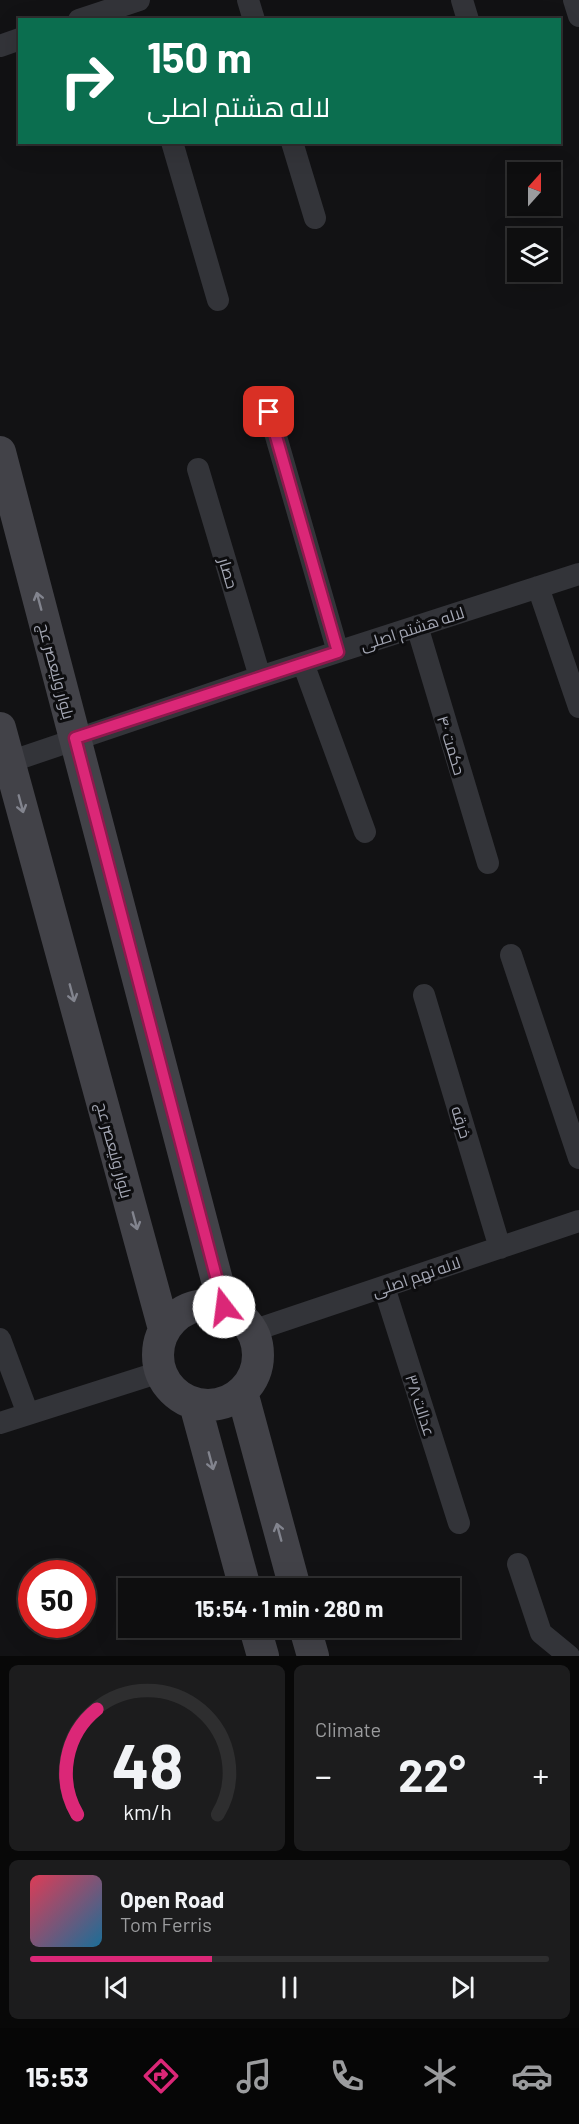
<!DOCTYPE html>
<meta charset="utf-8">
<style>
:root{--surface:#0e0e0f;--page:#1c1c1d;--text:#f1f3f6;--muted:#9b9c9e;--line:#2e2e2f;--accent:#db2777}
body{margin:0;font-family:Barlow,Cairo,sans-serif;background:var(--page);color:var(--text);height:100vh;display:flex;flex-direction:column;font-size:22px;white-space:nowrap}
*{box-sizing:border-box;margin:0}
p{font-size:20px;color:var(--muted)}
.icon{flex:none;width:33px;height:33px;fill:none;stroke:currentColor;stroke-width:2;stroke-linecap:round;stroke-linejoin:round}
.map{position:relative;height:1656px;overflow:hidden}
.drawer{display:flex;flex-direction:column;gap:9px;padding:9px;background:#080808;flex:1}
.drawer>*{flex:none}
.banner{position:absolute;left:18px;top:18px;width:543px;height:126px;border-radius:0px;box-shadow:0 6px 24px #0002,0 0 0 2px var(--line);background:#0b6e4f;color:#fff;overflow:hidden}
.needle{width:39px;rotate:21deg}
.buttons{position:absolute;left:507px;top:162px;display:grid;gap:12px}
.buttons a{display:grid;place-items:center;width:54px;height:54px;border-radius:0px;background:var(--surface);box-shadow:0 6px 24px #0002,0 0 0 2px var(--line);font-size:30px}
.speed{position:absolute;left:18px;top:1560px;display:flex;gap:12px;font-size:30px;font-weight:700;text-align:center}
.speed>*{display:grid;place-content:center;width:78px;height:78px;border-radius:50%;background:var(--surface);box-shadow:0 6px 24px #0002,0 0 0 2px var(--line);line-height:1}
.speed .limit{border:9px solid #d22;background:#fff;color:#111}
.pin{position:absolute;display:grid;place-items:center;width:51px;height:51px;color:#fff;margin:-26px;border-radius:12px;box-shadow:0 3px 9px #0006}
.me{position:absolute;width:66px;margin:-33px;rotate:345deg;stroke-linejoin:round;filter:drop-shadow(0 0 4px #0008)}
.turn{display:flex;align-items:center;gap:21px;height:126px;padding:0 30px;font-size:27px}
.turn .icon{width:78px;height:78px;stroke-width:2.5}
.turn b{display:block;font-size:42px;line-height:51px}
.big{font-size:45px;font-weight:700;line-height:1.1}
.drawer .card{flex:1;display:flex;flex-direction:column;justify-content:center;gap:9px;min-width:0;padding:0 21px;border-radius:9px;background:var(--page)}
.drawer .dial{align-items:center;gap:0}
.dial svg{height:156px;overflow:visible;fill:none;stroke:var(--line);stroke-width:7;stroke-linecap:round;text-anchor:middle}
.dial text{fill:var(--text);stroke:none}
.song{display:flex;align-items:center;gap:18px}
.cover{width:72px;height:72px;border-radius:9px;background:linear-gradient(135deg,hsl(350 70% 55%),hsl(200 70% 35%))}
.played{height:6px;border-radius:3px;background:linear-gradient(90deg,var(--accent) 35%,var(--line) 35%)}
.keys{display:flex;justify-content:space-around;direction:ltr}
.heat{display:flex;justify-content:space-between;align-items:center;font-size:33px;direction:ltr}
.drawer .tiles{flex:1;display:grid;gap:9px;grid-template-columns:1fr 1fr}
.card:last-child{grid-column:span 2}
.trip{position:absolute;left:118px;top:1578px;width:342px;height:60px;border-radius:0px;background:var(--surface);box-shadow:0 6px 24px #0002,0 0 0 2px var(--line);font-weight:700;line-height:60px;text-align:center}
.dock{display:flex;height:96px;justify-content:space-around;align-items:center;background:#060606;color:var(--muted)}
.dock .icon{width:42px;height:42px}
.dock .current{color:var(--accent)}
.dock b{font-size:27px;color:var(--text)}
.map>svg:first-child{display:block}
</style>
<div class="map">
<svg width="579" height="1656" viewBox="0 0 579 1656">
<rect width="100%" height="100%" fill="#121214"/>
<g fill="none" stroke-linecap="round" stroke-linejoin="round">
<path stroke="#333439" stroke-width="22" d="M248,0L254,20
M462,0L468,20
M574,0L579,16
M79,20L139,0
M0,46L20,39
M172,142L218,300
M292,142L315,218
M269,412L338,652
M198,469L260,677
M538,587L579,707
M417,626L488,863
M303,663L365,832
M0,765L260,677L579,574
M511,955L579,1158
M424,995L500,1248
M384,1287L459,1523
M252,1331L579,1221
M0,1339L28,1414
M0,1423L160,1372
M518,1564L541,1633L569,1656"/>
<path stroke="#424248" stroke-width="32" d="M0,452L224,1307
M0,728L164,1329
M158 1355a50 50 0 1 1 100 0a50 50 0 1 1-100 0Z
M242,1392L295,1588
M195,1404L245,1588
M255,1628L263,1656
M305,1628L313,1656"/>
</g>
<defs><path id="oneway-shaft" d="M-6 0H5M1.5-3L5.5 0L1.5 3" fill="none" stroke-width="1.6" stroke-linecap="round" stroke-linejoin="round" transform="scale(1.5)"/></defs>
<g stroke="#82848e">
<use href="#oneway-shaft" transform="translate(39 601) rotate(-105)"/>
<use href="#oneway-shaft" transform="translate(21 804) rotate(75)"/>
<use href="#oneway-shaft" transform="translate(72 993) rotate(75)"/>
<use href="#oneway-shaft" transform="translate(135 1221) rotate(75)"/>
<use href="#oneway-shaft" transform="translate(211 1461) rotate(75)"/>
<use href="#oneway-shaft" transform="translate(279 1532) rotate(-105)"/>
</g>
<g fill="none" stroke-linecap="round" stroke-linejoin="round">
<g stroke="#8e194d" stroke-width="15">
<path id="route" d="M224,1307L75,738L338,652L269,412"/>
</g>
<use href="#route" stroke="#db2777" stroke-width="10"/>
</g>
<g text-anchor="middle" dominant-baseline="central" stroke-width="6" stroke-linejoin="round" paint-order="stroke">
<g font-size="16" fill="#a4a7b4" stroke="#0d0d0f">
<text transform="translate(229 573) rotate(74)">حصار</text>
<text transform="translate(412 628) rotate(-18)">لاله هشتم اصلی</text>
<text transform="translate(57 671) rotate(75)">بلوار ولیعصر عج</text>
<text transform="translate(452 745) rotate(73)">حکمت ۴۰</text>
<text transform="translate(462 1122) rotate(73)">خرقه</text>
<text transform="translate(115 1150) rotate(75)">بلوار ولیعصر عج</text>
<text transform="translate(416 1276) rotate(-19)">لاله نهم اصلی</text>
<text transform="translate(421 1405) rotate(72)">عدالت ٣٨</text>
</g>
</g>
</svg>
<div class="buttons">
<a><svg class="needle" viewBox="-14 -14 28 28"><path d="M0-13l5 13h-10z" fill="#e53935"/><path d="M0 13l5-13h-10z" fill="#9b9c9e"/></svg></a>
<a><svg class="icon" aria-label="layers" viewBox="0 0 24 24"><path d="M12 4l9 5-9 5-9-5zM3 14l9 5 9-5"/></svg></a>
</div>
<div class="speed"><div class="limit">50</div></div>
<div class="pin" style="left:269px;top:412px;background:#d93025"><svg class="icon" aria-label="arrive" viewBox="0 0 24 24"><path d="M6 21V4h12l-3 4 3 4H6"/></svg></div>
<svg class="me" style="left:224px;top:1307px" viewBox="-20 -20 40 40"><circle r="19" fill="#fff"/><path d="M0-13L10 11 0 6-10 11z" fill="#db2777"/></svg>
<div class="trip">15:54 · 1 min · 280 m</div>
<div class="banner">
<div class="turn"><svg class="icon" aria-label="right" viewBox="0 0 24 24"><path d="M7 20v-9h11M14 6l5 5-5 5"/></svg><div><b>150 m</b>لاله هشتم اصلی</div></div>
</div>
</div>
<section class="drawer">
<div class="tiles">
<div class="card dial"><svg viewBox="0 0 100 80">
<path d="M14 69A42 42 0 1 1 86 69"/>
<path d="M14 69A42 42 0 0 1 24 15" stroke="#db2777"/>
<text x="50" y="56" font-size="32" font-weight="700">48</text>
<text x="50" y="72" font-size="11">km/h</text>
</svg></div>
<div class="card"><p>Climate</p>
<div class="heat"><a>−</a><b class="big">22°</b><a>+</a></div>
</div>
<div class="card">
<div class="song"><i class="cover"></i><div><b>Open Road</b><p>Tom Ferris</p></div></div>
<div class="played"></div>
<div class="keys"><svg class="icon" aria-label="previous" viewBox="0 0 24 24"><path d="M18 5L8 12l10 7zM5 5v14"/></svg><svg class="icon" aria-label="pause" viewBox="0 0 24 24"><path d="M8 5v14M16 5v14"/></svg><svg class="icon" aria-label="next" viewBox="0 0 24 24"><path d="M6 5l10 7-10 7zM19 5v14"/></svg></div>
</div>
</div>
</section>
<nav class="dock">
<b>15:53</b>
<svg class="icon current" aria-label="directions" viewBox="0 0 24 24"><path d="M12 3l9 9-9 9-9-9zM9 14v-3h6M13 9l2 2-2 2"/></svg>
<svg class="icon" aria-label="music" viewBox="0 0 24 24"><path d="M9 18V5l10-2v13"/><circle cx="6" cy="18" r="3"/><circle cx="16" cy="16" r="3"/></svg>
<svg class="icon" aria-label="phone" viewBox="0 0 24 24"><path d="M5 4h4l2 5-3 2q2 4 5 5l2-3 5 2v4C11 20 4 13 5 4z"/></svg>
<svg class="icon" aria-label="climate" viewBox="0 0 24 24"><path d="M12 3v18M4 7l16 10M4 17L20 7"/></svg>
<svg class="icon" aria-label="car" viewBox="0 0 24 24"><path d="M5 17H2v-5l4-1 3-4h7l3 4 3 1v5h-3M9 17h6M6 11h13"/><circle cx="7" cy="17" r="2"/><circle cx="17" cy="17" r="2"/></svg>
</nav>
